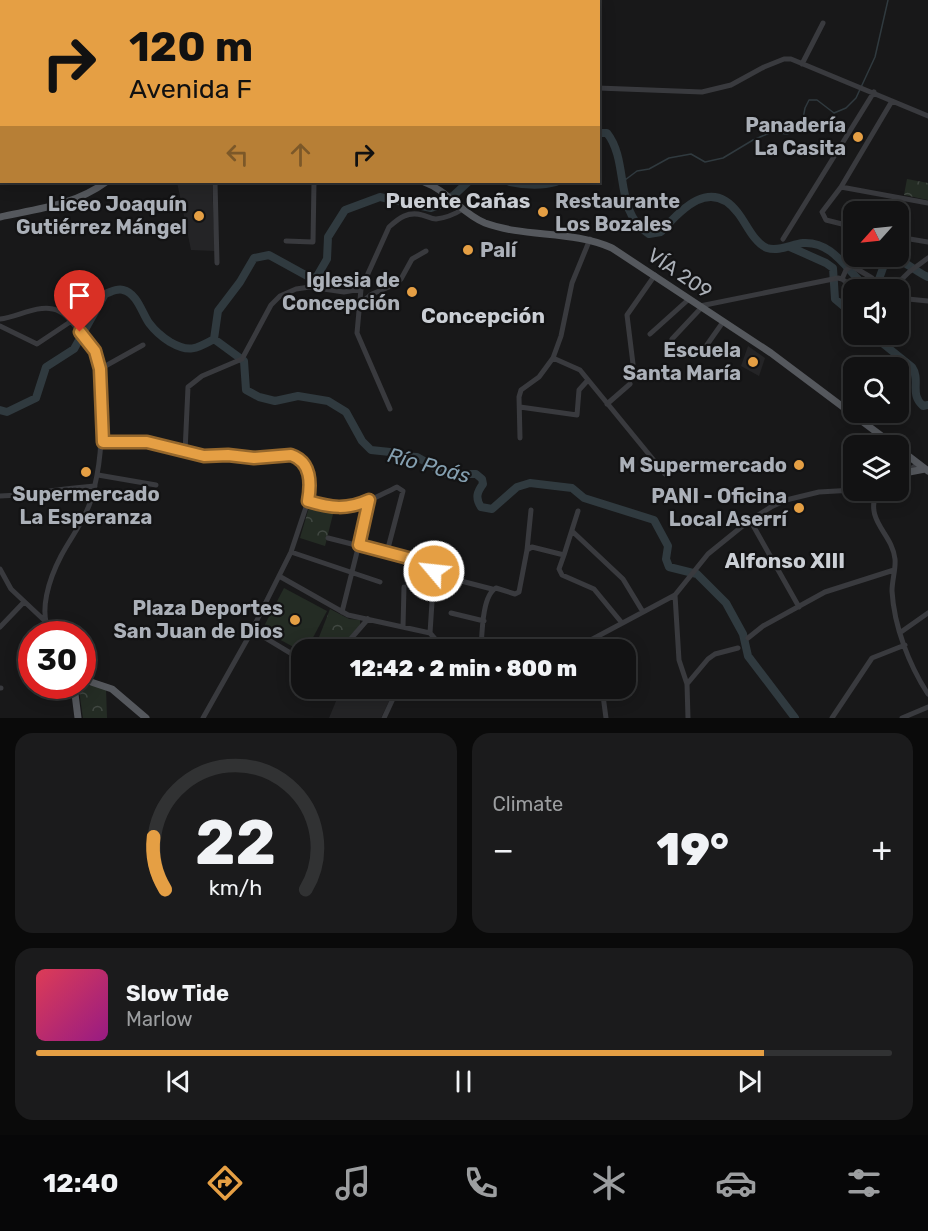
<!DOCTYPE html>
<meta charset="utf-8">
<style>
:root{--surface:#121213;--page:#1b1b1c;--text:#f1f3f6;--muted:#9c9ea0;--line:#313233;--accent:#e59f44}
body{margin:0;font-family:Rubik,sans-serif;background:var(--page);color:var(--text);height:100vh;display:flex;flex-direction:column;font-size:22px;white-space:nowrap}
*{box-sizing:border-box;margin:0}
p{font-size:20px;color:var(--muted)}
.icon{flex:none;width:33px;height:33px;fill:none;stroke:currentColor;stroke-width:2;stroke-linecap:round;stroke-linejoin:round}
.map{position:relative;height:718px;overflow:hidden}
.drawer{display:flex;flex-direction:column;gap:15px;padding:15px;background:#0a0a0a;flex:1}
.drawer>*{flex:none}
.guide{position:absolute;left:0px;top:0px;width:600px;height:183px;box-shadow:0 3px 15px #0003,0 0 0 2px var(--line);background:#e59f44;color:#111;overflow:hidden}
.needle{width:39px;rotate:243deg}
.fabs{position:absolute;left:843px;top:201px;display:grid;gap:12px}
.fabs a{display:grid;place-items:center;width:66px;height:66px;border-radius:12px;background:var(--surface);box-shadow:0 3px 15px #0003,0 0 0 2px var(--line);font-size:30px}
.speed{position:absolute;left:18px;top:621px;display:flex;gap:12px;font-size:30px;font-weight:700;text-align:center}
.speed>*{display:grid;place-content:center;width:78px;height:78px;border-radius:50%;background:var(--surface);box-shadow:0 3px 15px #0003,0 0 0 2px var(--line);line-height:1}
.speed .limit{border:9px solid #d22;background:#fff;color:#111}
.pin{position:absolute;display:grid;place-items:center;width:51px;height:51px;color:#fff;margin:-62px -26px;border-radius:50% 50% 50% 0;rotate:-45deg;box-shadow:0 0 6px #0007}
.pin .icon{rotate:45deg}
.me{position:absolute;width:66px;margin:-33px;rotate:298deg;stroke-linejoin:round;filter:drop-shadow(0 0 4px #0008)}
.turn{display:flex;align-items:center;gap:21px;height:126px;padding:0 30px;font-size:27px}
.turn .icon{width:78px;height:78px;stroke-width:2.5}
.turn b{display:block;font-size:42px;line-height:51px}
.lanes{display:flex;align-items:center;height:57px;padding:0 30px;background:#0003;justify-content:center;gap:30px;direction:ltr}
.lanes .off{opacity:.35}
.big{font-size:45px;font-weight:800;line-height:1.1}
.drawer .card{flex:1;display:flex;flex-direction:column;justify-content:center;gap:9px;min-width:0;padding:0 21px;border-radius:18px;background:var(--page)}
.drawer .dial{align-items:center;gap:0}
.dial svg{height:156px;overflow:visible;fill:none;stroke:var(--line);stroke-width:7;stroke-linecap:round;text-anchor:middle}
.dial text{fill:var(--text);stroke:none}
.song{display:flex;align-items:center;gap:18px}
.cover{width:72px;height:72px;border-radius:9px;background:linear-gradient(135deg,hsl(350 70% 55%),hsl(310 70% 35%))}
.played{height:6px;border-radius:3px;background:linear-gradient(90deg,var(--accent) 85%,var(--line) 85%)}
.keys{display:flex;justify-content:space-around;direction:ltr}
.heat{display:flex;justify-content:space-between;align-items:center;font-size:33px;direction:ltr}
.drawer .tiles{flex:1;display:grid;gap:15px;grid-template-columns:1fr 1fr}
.card:last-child{grid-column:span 2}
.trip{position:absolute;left:291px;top:639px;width:345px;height:60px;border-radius:18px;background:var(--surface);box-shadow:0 3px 15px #0003,0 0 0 2px var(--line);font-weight:800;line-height:60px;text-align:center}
.dock{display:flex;height:96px;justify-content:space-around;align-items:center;background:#070708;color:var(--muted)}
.dock .icon{width:42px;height:42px}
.dock .active{color:var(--accent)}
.dock b{font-size:27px;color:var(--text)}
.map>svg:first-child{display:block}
</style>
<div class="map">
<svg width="928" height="718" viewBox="0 0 928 718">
<defs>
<pattern id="park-crowns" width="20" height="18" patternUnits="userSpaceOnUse" patternTransform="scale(1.5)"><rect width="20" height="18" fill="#242c24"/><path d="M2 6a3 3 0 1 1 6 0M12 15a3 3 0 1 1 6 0" fill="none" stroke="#414842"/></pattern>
</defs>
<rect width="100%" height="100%" fill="#181819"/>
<path fill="#242426" d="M177,182H212L215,251L191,250Z
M748,346L765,358L759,376L741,366Z
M341,689H395L381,718H329Z"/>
<path fill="#242c24" d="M284,588L327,611L307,649L301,651L262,630Z"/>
<path fill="url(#park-crowns)" d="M907,179L928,183V200L904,195Z
M310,504L334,510L325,546L300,538Z
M330,609L349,619L360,620V625L339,649L314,650Z
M84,684L106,689L107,718H83L79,690Z"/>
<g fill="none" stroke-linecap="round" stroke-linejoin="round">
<path stroke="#303a3f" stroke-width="1.5" d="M621,183L637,171L649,169L669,158L691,154L705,162L723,158L753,140L772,132L787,134L801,129L805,108L809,100H817L834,113L846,108L856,98L875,57L888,0"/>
<path stroke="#303a3f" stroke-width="8" d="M598,133H607C630,162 613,212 649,234L661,232C681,209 711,177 738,213C746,223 754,243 767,248C779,252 792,244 803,243C832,241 846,269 865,286L878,282L884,265L893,258C906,261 916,272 928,277
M510,182C524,185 542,186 556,182
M790,247L826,263L833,268L835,299L854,315
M871,334L912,367C921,380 909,394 923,406L928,405
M214,339L244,361L246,390L259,397L275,401L298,396L328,401L346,412L362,441L371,450L390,452L401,456L417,457L447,474H476L482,479L483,484C477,492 475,498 481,507L492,509L517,487L530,483L572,488L584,498L654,520L668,546L666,559L669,567L697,574L726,603L743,634L748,656L795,718
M214,339L218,311L240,282L254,258L269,255L309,277L316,278L327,259L328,237L345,210L380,197L431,208L440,205L454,195L468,182
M0,410L7,412L36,398L46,367L74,349L105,294C111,292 117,288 123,290C137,293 142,313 149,323C155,331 162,337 170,342C189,353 196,349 214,339"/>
<path stroke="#393a3e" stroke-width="5" d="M16,0L20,2
M490,0L491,2
M112,2V0
M209,2L210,0
M320,2V0
M353,2V0
M391,2L392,0
M420,2L422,0
M529,2V0
M802,64L823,23
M598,88L702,92L731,85L764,67L784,59H791L928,116
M215,182L217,263
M841,187L928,203
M854,227L826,220L822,212L841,187L892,101
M898,237L928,242
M783,239L874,92
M286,241L313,242L314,182
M842,279L846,270L852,266L872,278
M891,290L909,272L928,258
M898,298L928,301
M358,305L372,294L396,284L401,279L412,259L426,251
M700,306L838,278L842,279L857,290
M0,319C17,317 37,305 53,309C66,311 75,327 83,336C104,361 101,373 101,404C102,439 101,466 91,500C85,520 71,537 61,556C50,577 37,613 51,634
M0,326L37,344L70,322
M650,334L689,299
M672,339L702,307
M704,349L723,322
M553,358L580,370L665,474
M633,364L627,315L655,275
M100,369L143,345
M898,373L902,369
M607,404L630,384
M520,407L577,415L579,390L588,380
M390,409L357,333L361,289L389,227C399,218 408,211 422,215C427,216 431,219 436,219C446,218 455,214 463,209
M520,438L519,397L521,390L539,377L553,358L561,336L572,283L590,239
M103,442H148L204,456L228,455L254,458L291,455L301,461L311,480L308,501L291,552L248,638L203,718
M185,452L188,387L202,376L242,359L271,305L280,296L296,289L310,287L344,292L361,289
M98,475L156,485
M898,477L918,464
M877,490C864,522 892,532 895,559C896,569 892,580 892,591C894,626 909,665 928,694
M0,496C32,495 63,488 95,486
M308,501C352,513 358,506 397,487L403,491L387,552
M750,520L799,607
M572,531L623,579L643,612
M328,538L431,564L434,571L430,633
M527,550L532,547L564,555L578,511
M291,552L380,582
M564,555L559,569L562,575L594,589L622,623
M0,569L11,589L45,621
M279,576L348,615L430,633L436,640L440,650
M461,581L492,589
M675,595L679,660L687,684L688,718
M342,612L370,500
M451,613L484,621
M0,627L24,602
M403,627L404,587
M252,630L302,660
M901,632L928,613
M748,638L763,626L825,592L894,570
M591,641L595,650
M344,646L359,650
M341,650L368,619
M481,650C482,634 482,595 496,588L515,594L519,592L527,550L531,510
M572,650L675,595L708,554L750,520L771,507L786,500L819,492L854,490
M687,684L708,659L715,654L738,648
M0,688H1
M602,688L606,718
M384,718L398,688
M832,718L872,658L905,645
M902,718L928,707"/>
<path stroke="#55585d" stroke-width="7" d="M0,90H2
M424,182C447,190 462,214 485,223C526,238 572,230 612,248L771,353L895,446
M0,217C37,209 75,205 106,182
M898,448L928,471
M904,473L925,469
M82,679L112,689L146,718
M74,686L78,718"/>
</g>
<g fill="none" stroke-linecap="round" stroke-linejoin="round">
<g stroke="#95672c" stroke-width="15">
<path id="route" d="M80,332L95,351L100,369L103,442H147L204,456L228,455L254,458L291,455C312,462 311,484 308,501C331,508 347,510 369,500L359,545L431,564L434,571"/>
</g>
<use href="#route" stroke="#e59f44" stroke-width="10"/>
</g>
<g fill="#e59f44" stroke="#131314" stroke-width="2">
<circle cx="858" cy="137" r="6"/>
<circle cx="543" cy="212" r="6"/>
<circle cx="199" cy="216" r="6"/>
<circle cx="468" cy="250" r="6"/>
<circle cx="412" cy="292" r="6"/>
<circle cx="753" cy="362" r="6"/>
<circle cx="799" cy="465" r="6"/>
<circle cx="86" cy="472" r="6"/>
<circle cx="799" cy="508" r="6"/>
<circle cx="295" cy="620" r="6"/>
</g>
<g text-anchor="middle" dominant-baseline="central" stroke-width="4.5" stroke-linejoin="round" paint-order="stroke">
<g font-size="20" font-weight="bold" fill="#abb0b8" stroke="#131314" text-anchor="end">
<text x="846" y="125">Panadería<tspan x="846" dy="23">La Casita</tspan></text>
<text x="555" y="201" text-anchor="start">Restaurante<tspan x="555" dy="23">Los Bozales</tspan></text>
<text x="187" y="204">Liceo Joaquín<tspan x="187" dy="23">Gutiérrez Mángel</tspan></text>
<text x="480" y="250" text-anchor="start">Palí</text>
<text x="400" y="280">Iglesia de<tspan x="400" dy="23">Concepción</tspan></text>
<text x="741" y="350">Escuela<tspan x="741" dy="23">Santa María</tspan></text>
<text x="787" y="465">M Supermercado</text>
<text x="86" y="494" text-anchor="middle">Supermercado<tspan x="86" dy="23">La Esperanza</tspan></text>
<text x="787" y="496">PANI - Oficina<tspan x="787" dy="23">Local Aserrí</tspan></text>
<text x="283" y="608">Plaza Deportes<tspan x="283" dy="23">San Juan de Dios</tspan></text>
</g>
<g font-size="20" fill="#abb0b8" stroke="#131314">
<text transform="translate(680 273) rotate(34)">VÍA 209</text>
</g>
<g font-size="21" font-weight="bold" fill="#cbcfd5" stroke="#131314">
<text x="458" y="200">Puente Cañas</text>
<text x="483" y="315">Concepción</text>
<text x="785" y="560">Alfonso XIII</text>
</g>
<g font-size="21" font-style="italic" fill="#85a0b1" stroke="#131314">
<text transform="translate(429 465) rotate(15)">Río Poás</text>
</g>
</g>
</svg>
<div class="fabs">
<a><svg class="needle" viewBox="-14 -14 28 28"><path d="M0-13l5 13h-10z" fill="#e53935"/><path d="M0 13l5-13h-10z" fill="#9c9ea0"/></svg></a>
<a><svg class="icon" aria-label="sound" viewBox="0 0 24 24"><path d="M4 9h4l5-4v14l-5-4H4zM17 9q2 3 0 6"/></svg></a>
<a><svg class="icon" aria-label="search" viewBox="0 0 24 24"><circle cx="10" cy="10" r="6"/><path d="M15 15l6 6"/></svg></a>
<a><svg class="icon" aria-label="layers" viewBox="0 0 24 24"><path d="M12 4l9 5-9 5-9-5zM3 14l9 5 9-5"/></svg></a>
</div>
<div class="speed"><div class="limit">30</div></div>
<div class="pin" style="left:80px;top:332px;background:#d93025"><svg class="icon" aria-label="arrive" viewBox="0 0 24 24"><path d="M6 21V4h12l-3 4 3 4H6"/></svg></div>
<svg class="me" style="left:434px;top:571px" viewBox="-20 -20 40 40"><circle r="17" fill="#e59f44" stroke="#fff" stroke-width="3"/><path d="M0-11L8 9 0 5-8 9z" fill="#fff"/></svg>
<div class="trip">12:42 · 2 min · 800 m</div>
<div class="guide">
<div class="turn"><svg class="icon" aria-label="right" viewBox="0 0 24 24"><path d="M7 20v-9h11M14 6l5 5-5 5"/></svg><div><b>120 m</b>Avenida F</div></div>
<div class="lanes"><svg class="icon off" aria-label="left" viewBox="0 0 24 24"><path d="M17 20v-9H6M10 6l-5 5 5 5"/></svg><svg class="icon off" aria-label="ahead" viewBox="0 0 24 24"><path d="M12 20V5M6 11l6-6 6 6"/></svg><svg class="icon" aria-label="right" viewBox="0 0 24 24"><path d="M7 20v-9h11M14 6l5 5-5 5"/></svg></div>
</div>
</div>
<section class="drawer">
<div class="tiles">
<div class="card dial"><svg viewBox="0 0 100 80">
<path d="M14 69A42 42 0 1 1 86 69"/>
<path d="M14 69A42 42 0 0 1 8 42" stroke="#e59f44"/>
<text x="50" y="56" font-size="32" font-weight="700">22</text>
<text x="50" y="72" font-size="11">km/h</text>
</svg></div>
<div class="card"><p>Climate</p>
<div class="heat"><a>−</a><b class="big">19°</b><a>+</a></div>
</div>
<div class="card">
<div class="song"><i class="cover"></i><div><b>Slow Tide</b><p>Marlow</p></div></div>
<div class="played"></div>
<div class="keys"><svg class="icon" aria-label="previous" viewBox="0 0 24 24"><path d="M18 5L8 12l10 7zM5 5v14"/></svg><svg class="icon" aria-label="pause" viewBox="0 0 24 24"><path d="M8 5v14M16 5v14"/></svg><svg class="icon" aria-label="next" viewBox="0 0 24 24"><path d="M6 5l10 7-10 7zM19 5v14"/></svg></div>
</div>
</div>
</section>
<nav class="dock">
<b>12:40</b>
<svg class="icon active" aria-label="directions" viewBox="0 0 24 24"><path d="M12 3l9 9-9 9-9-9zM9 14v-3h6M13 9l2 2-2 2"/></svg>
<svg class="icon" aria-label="music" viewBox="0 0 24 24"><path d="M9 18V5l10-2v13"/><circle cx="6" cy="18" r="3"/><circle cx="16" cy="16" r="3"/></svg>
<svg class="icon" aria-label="phone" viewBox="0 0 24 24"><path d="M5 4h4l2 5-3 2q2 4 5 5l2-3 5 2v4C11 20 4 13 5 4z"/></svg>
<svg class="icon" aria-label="climate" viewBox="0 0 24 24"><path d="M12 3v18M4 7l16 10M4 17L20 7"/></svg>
<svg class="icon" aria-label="car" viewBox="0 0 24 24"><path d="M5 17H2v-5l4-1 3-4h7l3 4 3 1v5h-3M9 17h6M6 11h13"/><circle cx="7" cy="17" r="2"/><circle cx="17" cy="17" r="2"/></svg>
<svg class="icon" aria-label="filters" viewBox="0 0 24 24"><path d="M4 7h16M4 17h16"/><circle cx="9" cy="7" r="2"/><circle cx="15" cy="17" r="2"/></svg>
</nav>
